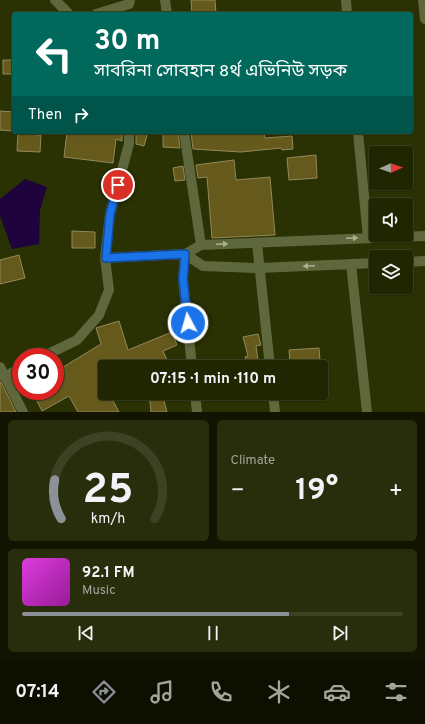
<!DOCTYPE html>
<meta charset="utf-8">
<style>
:root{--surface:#202502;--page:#282d0c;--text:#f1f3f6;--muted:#a2a599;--line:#3d4224;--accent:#8c9099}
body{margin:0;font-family:Overpass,"Noto Sans Bengali",sans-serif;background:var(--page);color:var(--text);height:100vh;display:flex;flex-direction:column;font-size:15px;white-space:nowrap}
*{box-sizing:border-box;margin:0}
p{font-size:13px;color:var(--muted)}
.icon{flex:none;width:22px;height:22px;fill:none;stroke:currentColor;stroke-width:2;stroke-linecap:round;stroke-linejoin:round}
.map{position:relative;height:412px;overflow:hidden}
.details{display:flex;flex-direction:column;gap:8px;padding:8px;background:#121401;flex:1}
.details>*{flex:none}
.top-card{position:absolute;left:12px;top:12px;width:401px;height:122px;border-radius:4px;box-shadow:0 1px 3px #0004,0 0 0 1px var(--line);background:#00695c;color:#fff;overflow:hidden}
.needle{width:26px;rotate:88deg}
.tools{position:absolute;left:369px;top:146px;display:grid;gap:8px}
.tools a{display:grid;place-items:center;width:44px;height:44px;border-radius:4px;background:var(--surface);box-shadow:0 1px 3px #0004,0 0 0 1px var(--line);font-size:20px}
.speed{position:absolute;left:12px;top:348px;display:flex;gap:8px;font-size:20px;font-weight:700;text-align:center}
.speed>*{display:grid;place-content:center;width:52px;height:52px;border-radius:50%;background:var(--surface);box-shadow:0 1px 3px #0004,0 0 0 1px var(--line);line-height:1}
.speed .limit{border:6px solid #d22;background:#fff;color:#111}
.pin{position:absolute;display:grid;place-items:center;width:34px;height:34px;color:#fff;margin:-17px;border:2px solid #fff;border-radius:50%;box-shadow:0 1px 4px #0007}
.me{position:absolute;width:44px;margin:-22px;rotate:354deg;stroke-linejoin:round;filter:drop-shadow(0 0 3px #0008)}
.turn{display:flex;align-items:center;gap:14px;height:84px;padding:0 16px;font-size:18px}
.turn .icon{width:52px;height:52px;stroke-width:2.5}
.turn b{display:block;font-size:28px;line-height:34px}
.then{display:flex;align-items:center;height:38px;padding:0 16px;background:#0003;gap:8px;font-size:15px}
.big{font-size:30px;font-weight:700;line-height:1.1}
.details .tile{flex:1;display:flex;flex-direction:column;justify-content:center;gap:6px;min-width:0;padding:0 14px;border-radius:6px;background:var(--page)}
.details .dial{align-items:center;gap:0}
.dial svg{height:104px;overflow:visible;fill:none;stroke:var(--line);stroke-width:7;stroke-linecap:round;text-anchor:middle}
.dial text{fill:var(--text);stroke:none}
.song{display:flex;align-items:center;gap:12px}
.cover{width:48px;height:48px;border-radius:6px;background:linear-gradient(135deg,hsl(300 70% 55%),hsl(300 70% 35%))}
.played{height:4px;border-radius:2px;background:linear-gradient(90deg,var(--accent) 70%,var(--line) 70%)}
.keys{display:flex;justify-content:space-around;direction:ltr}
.heat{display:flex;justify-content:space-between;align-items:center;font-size:22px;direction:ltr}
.details .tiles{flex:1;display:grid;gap:8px;grid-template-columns:1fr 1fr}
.tile:last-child{grid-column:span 2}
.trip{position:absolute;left:98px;top:360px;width:230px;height:40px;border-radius:4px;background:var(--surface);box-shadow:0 1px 3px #0004,0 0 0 1px var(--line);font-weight:700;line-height:40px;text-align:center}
.tabs{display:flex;height:64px;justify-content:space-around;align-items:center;background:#0d0f01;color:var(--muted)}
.tabs .icon{width:28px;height:28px}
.tabs .active{color:var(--accent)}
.tabs b{font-size:18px;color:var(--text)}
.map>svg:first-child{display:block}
</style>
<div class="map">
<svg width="425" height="412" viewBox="0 0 425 412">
<rect width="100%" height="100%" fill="#2a3103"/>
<path fill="#1e033d" d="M25,179L47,187L40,210L39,244L12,249L0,216V199Z"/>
<path fill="#655a1c" stroke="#92895a" d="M191,0H215L216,14H192Z
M3,60H14V74H3Z
M0,111L14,112V131L0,130Z
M18,132H36V135H41L40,152L17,151Z
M67,132H122V141L116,139L113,163L64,157Z
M136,132H148L144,146L136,144Z
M163,132H178L180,148L163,147Z
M191,132H264L265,138L292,136L293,149L282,150L281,148L241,152L193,149Z
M316,155L317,178L289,180L287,158Z
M234,160L236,180L270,177L275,235L212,238L207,177L198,178L196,165Z
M183,166L185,180L175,181L173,168Z
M72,231L95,232V248H72Z
M19,255L25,278L0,284V260Z
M119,321L128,350L172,332L177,345L163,351L170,367H137L134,361L123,367H105V393H109L119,412H78L69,396L42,411L36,399L51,391H55V372L101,344L96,328Z
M258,334L261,345L256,346L259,367H247L245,357L248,356L243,337Z
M319,348L320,361L290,363L289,350Z
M0,382H1L16,412H0Z
M149,393H162L167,412H151Z"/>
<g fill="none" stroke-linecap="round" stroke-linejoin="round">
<path stroke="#5f683c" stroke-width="10" d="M55,0L69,14
M165,0L167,14
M346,0L347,14
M423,0L425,19
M96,14L129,4L130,0
M184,132L201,245
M358,132L368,238
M257,243L270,367
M185,254L203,266L259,268L376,263
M185,254L183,279L192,367
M105,258L185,254L201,245L425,236
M406,262L425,261
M351,264L367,412
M42,357L77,340L99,315L109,290L105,258L110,214L129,144V132
M0,367L23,412
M4,377L21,368
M195,393L197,412
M273,393L275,412"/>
</g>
<defs><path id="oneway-solid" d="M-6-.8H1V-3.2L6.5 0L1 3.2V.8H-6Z"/></defs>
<g fill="#aab192">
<use href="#oneway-solid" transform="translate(352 238) rotate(-3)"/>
<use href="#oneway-solid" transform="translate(222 244) rotate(-2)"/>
<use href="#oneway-solid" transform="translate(309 266) rotate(177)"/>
</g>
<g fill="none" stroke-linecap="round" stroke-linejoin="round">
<g stroke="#114b97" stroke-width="10">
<path id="route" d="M118,185L110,214L106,258L185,254L183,279L188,323"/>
</g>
<use href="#route" stroke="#1a73e8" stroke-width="7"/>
</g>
</svg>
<div class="tools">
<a><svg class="needle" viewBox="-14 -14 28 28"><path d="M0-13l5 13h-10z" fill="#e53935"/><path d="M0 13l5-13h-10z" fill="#a2a599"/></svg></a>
<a><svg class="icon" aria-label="sound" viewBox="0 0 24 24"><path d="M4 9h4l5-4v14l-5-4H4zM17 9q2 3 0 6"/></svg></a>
<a><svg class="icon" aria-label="layers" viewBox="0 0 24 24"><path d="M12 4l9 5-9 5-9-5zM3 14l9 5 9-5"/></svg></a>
</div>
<div class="speed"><div class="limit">30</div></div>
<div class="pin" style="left:118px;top:185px;background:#d93025"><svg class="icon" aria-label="arrive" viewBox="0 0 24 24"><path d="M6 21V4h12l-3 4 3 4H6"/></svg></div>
<svg class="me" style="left:188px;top:323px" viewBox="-20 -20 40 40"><circle r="17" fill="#1a73e8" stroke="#fff" stroke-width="3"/><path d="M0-11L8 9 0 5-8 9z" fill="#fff"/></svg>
<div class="trip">07:15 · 1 min · 110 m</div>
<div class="top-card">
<div class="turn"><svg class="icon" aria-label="left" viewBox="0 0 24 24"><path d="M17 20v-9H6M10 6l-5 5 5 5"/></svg><div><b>30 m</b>সাবরিনা সোবহান ৪র্থ এভিনিউ সড়ক</div></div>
<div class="then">Then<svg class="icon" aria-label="right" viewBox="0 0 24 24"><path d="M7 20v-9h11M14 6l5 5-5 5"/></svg></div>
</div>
</div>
<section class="details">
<div class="tiles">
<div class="tile dial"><svg viewBox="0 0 100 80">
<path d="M14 69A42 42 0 1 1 86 69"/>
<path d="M14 69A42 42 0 0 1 9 39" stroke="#8c9099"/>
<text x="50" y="56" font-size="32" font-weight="700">25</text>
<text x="50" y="72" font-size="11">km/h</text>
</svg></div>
<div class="tile"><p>Climate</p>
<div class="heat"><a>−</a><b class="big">19°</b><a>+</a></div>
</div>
<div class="tile">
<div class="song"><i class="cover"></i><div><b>92.1 FM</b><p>Music</p></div></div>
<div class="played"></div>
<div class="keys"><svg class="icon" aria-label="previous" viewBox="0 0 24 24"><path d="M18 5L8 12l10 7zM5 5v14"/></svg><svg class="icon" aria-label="pause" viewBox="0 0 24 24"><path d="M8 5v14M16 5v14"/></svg><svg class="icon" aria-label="next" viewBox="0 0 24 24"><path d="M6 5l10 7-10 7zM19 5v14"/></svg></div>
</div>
</div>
</section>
<nav class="tabs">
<b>07:14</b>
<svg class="icon active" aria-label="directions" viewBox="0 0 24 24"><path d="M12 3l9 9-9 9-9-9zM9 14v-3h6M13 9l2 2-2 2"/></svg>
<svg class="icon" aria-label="music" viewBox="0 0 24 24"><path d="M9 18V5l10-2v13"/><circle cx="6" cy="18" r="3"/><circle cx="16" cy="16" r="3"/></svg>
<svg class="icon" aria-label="phone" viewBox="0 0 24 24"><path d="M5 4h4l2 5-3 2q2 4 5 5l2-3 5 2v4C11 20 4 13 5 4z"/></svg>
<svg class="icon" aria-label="climate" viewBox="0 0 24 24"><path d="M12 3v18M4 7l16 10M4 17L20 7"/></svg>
<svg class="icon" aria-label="car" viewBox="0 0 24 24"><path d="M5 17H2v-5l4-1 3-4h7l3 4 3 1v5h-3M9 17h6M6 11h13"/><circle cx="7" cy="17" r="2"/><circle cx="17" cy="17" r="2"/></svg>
<svg class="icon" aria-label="filters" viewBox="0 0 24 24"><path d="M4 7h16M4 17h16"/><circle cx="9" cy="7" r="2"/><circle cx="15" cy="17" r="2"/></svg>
</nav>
